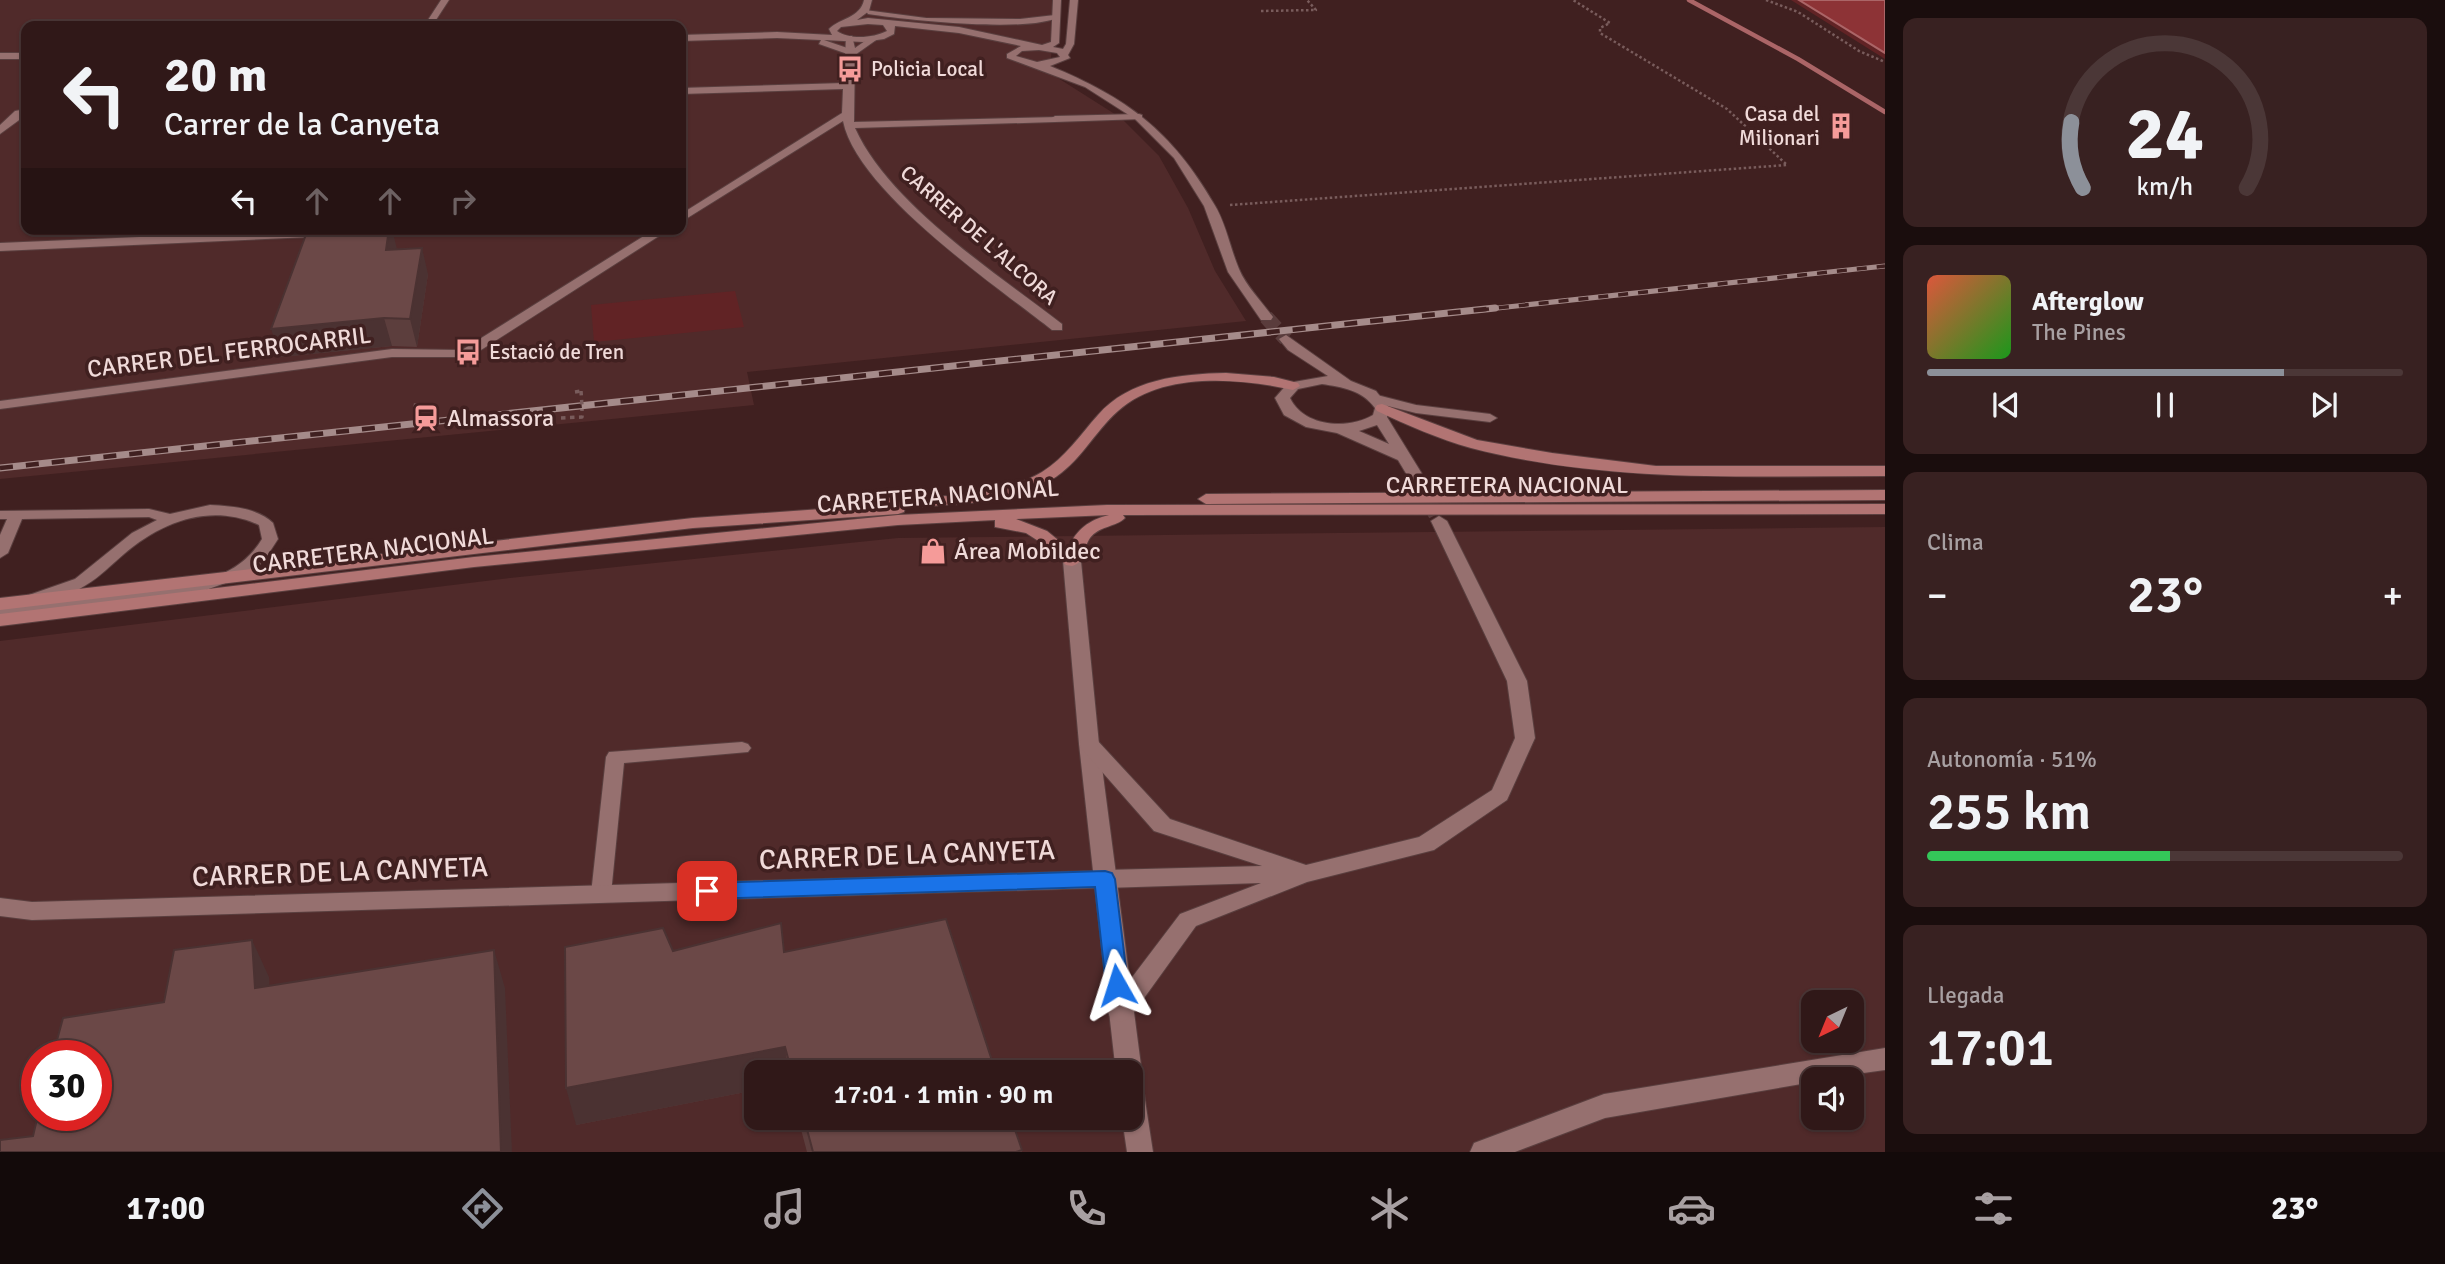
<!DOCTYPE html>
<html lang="es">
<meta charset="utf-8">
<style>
:root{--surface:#301818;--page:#382121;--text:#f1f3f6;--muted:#a8a0a2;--line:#4b3737;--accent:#8c9099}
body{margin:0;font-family:Signika,sans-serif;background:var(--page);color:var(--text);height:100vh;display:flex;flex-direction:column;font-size:26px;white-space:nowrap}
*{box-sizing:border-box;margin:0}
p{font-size:23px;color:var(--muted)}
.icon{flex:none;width:38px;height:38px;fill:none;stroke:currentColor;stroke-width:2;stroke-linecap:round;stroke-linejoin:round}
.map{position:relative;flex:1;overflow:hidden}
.details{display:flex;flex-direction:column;gap:18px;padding:18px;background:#1a0d0d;width:560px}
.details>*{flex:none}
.banner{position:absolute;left:21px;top:21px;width:665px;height:214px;border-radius:14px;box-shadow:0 2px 5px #0004,0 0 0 2px var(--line);background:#301818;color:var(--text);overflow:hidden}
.needle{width:46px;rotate:223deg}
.tools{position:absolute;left:1801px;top:990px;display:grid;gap:14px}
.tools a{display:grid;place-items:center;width:63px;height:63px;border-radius:14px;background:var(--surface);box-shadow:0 2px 5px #0004,0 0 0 2px var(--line);font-size:35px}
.speed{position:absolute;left:21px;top:1040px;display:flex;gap:14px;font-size:35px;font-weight:700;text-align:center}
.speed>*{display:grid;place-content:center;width:91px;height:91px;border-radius:50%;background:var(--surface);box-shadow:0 2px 5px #0004,0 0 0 2px var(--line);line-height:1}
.speed .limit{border:10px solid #d22;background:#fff;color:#111}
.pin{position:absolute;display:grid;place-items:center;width:60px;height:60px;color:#fff;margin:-30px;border-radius:14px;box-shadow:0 4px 10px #0006}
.me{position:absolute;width:77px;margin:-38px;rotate:354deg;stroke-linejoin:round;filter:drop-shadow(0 0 5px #0008)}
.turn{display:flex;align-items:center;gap:24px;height:147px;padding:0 28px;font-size:32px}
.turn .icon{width:91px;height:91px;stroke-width:2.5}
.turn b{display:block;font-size:49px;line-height:60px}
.lanes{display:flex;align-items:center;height:66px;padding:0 28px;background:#0003;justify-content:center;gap:35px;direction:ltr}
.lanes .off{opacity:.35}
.big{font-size:52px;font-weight:600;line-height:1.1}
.details .card{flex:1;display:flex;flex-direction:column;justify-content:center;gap:10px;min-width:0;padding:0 24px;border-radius:14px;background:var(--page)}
.details .dial{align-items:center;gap:0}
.dial svg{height:182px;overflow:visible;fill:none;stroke:var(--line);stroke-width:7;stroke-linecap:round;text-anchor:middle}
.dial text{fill:var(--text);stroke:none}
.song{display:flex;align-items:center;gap:21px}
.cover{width:84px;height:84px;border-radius:10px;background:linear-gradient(135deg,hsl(10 70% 55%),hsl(120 70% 35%))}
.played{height:7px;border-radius:4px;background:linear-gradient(90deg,var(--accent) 75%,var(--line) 75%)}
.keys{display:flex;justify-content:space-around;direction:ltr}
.heat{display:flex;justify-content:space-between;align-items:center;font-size:38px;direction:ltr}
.charge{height:10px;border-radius:5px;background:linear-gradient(90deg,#34c759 51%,var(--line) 0)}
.trip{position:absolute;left:744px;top:1060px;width:399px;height:70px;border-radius:14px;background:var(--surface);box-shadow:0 2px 5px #0004,0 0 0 2px var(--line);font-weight:600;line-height:70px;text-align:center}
.tabs{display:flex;height:112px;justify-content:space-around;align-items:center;background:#130a0a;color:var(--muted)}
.tabs .icon{width:49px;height:49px}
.tabs .active{color:var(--accent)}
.tabs b{font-size:32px;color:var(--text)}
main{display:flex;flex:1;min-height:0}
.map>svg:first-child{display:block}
</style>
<main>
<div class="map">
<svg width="1885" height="1152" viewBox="0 0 1885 1152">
<rect width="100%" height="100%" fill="#402020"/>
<path fill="#502a2a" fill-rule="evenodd" d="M0,0H1055L1050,73L1121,118L1159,156L1188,208L1215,271L1246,321L747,372L754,405L0,479ZM26,26H681V229H26Z
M1885,527V1152H0V641L510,578L898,538ZM1813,1003H1852V1041H1813ZM37,1055H96V1115H37ZM756,1073H1130V1118H756ZM1813,1080H1852V1118H1813Z"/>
<path fill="#612325" d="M1791,0H1885V59Z
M735,291L744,327L594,342L591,305Z"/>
<path fill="#8d3336" stroke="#ab6567" stroke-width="2" d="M1799,0H1885V53Z"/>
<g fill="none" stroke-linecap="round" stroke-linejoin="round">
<path stroke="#ab6567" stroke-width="4.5" d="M1689,0L1798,59L1885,112"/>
<path stroke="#5a3c3c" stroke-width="15" stroke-dasharray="15 7" stroke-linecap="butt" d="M1266,317L1286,339
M1419,482L1439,521"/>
<g stroke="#5a3f3f" stroke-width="2">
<path id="service" d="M865,10L926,18L1020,19L1055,15L1059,17C1028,33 906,20 868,14Z
M1139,114L1142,115V119L1055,122L1050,119L1055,116Z
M1377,395L1416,405L1490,414L1497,418L1490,422L1416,413L1372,402V396Z
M210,505C231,506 258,508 273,523L278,539L265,559L257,567L231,581L203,591L0,618V608L188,585C221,576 244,568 262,539L259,525C211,503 163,521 124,554C112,564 100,577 86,585C71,595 52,599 35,603L27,598L29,595L75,579L132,533L157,520L149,517L22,519L8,553L0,558V535L7,519H0V511L149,509L170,514Z
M742,742L748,744L751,748L748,752L624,763L611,894L608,900L601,902L594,900L591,894L606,757L609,752Z"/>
</g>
<g stroke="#5a3f3f" stroke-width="2">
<path id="minor" d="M441,0H449L432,26H424Z
M846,36H852L855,48L872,36L879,38L855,55L854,122L1059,117L1060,119L1055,122L855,128C889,204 996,273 1062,324V330H1052C996,286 857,191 843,121L681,222V214L842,113L843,89L681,94V88L844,83Z
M26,109V115L0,134V125L15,111Z
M329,229L335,233L333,236L0,251V243Z
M366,229H416L410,233L371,235L367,234Z
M655,229H670L470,357H392L0,409V401L392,349L462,350Z
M1072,556L1081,561L1099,744L1142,1073L1139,1079L1143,1087L1153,1152H1127L1122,1118H1130V1073H1116L1095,888L32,920L0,916V898L32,902L1093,871L1079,744L1063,561Z
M1885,1048V1070L1813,1080V1082L1605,1118L1515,1152H1470L1474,1143L1604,1094Z"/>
</g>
<g stroke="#5a3f3f" stroke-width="2">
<path id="tertiary" d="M864,0H872L869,11L857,20L868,18L959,27L1042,45L1051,42L1053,0H1061L1059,43L1053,47L1063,49L1066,44L1070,0H1078L1074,44L1068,55L1070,58L1050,66C1126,97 1172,131 1214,204C1226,223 1230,248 1239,269C1246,286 1262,302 1273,317L1271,320H1261L1228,272L1204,206L1174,158L1135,119L1085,87L1007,58V54L1021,46L959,33L895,26L894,34L884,39L863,42L824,40L856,51L858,53L853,56L819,44L821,40L777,38L681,41V35L777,32L832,35L829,29C840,18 860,18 864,0ZM868,24L883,25L887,31C873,38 850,40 837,31L841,27ZM1039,50L1057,53L1060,57L1037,62L1016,56L1022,51Z
M0,53H26V59H0Z
M1286,335L1351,381L1376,391L1389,408L1387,417L1427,482L1425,485H1413L1398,460L1337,433L1306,427L1284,415L1275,398L1288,383L1328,376L1288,350L1279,339ZM1322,384C1342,387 1362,390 1375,408L1373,415C1348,430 1304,427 1290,398L1298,389ZM1377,425L1389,444L1359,431Z
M1439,516L1447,521L1527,681L1535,738L1507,800L1434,850L1307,882L1196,926L1129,1019L1120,1022L1111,1019L1108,1012L1111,1005L1180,914L1261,883L1105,888L1097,885L1094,879L1097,873L1105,870L1262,866L1154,831L1082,749L1079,744L1082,739H1096L1170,819L1306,865L1419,837L1492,790L1515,738L1507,681L1431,521Z"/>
</g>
<g stroke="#5a3f3f" stroke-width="2">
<path id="secondary" d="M1226,373L1274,377L1298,383L1300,386L1293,390C1240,378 1162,371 1118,411C1094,432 1080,463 1051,480C1008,504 953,505 905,507L904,512L898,514L693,528L0,610V598L693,518L878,505L879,500L885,498C936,496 996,499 1042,472C1065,458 1080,435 1098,415C1129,379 1180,374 1226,373Z
M1382,404L1477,440L1552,453L1656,466H1885V476C1747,476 1606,483 1471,448C1439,439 1407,425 1377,411L1375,408L1377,405Z
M1885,490V500L1206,504L1198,499L1206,494Z
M1885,504V514L1123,515L1125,518C1116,527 1099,526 1090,538C1083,548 1085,563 1072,566L1066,565L1043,544L1026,533L995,527V520L898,525L474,567L0,626V614L474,557L898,515L1107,505ZM1109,515C1089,520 1077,529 1068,548L1047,531L1016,519Z"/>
</g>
<path stroke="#795c5c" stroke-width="2.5" stroke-dasharray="2.5 2.5" stroke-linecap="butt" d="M1766,0L1798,12L1859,51L1885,62
M1261,11L1316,10L1307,0
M1230,205L1787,165L1727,109L1600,33V28L1610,23L1573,0"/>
<path stroke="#795c5c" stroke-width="3.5" stroke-dasharray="4.5 4.5" stroke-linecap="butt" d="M575,392L581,391
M415,408L416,401
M561,418L582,417V406"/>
<use href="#service" fill="#96706f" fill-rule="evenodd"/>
<use href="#minor" fill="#96706f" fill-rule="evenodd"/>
<use href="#tertiary" fill="#96706f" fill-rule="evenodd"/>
<use href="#secondary" fill="#b27473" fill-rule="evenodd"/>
<g stroke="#a58b8a" stroke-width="5">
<path id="rail-far1" d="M1479,310L1885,266"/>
</g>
<g stroke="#a58b8a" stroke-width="7">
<path id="rail" d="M0,468L1495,308"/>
</g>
<use href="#rail-far1" stroke="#402020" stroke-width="3.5" stroke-dasharray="10" stroke-linecap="butt"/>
<use href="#rail" stroke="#402020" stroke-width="4.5" stroke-dasharray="13" stroke-linecap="butt"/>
<path stroke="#795c5c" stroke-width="3.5" stroke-dasharray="4.5 4.5" stroke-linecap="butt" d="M581,391L582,406"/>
</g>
<path fill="#5c3e3d" d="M397,249L428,274L417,347L392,346L280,357Z
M673,951L784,952L996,1073H756V1090L576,1125Z
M798,1118H1011L1022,1152H807Z"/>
<path fill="#4b3232" d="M389,229H392L397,249L393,276L386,250Z
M422,248L428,274L417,347L410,319Z
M384,318L392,346L280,357L271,329Z
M252,940L269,977L272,1025L255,988Z
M494,950L505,988L512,1152H501Z
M785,1047L788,1073H756V1090L576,1125L566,1088Z"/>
<path fill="#6b4847" stroke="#4b3232" stroke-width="2" d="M308,229H389L386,250L422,248L410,319L384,318L271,329Z
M946,919L996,1073H792L785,1047L566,1088L565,947L663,928L673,951L781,923L784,952Z
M252,940L255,988L494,950L501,1152H0V1140L33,1136L38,1115H96V1055H53L63,1018L164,1002L174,950Z
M804,1118H1011L1022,1150L1016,1152H813Z"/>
<path fill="#1a73e8" stroke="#114b97" stroke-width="2" d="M1105,871L1112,873L1115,879L1128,985L1125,992L1117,994L1109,992L1106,985L1095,887L707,899L700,897L697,891L700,885L707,883Z"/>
<defs>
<g id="bus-bare" transform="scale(2.1)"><path d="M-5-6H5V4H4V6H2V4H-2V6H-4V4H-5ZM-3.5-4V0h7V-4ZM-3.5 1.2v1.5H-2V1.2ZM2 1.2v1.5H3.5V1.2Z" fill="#f59b99" stroke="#402020" stroke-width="2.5" paint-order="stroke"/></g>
<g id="building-bare" transform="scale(2.1)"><path d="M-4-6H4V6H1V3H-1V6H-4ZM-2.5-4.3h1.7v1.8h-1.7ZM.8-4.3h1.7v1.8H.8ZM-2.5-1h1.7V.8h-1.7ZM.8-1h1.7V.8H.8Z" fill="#f59b99" stroke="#402020" stroke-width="2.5" paint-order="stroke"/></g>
<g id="station-bare" transform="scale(2.1)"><path d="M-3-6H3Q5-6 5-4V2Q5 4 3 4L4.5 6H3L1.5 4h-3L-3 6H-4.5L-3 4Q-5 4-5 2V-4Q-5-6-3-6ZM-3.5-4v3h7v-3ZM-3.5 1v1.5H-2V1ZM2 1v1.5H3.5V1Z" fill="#f59b99" stroke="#402020" stroke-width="2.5" paint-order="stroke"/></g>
<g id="shop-bare" transform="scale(2.1)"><path d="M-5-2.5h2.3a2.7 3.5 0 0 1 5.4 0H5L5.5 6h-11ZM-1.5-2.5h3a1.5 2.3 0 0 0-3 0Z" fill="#f59b99" stroke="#402020" stroke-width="2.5" paint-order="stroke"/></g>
</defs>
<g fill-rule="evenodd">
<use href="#bus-bare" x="850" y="69"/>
<use href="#building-bare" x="1841" y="126"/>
<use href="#bus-bare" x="468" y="352"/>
<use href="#station-bare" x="426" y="418"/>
<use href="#shop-bare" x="933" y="551"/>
</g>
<g text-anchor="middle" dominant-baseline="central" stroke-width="7" stroke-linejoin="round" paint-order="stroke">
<g font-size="21" fill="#f0dad9" stroke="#402020" text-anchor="start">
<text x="871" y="69">Policia Local</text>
<text x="1820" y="114" text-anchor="end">Casa del<tspan x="1820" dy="24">Milionari</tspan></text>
<text x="489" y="352">Estació de Tren</text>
</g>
<g font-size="21" fill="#f0dad9" stroke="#402020">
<text transform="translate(979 235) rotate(41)">CARRER DE L'ALCORA</text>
</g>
<g font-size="24" fill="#f0dad9" stroke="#402020">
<text transform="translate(229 352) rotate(-7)">CARRER DEL FERROCARRIL</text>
<text x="1507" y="485">CARRETERA NACIONAL</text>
<text transform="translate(938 496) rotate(-4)">CARRETERA NACIONAL</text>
<text transform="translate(373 550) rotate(-7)">CARRETERA NACIONAL</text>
</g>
<g font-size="24" fill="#f0dad9" stroke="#402020" text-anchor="start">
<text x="447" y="418">Almassora</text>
<text x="954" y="551">Área Mobildec</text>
</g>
<g font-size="28" fill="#f0dad9" stroke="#402020">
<text transform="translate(907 855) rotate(-2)">CARRER DE LA CANYETA</text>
<text transform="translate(340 872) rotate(-2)">CARRER DE LA CANYETA</text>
</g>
</g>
</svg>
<div class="tools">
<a><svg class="needle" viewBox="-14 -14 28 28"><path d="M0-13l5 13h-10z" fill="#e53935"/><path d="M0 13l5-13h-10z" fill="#a8a0a2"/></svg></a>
<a><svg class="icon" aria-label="sound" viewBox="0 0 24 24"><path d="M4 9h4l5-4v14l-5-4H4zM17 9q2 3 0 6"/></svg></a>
</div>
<div class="speed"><div class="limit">30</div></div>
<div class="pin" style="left:707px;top:891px;background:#d93025"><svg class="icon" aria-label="arrive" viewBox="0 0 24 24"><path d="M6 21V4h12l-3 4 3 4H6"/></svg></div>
<svg class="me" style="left:1117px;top:985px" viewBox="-20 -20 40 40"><path d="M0-17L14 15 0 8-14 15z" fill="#1a73e8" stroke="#fff" stroke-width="4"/></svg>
<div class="trip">17:01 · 1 min · 90 m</div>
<div class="banner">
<div class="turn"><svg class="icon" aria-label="left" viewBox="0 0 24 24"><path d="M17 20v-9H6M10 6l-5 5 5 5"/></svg><div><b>20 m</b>Carrer de la Canyeta</div></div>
<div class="lanes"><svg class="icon" aria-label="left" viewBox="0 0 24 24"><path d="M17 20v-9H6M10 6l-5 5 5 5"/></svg><svg class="icon off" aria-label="ahead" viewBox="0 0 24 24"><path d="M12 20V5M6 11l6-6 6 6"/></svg><svg class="icon off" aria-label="ahead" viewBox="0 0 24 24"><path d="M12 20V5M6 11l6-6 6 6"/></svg><svg class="icon off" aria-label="right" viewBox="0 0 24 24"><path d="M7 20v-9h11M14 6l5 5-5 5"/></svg></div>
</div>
</div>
<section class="details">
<div class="card dial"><svg viewBox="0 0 100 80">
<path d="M14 69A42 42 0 1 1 86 69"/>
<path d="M14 69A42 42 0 0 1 9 40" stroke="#8c9099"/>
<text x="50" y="56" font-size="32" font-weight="700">24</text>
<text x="50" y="72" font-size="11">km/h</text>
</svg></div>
<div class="card">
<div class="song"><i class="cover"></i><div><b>Afterglow</b><p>The Pines</p></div></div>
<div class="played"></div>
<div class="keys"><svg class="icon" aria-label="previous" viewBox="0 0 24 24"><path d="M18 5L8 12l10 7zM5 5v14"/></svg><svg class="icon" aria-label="pause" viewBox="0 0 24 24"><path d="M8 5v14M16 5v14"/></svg><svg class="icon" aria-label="next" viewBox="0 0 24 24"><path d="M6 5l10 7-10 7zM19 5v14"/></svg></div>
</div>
<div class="card"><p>Clima</p>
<div class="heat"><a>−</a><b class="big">23°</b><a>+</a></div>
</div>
<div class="card"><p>Autonomía · 51%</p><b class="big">255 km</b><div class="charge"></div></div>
<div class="card"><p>Llegada</p><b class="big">17:01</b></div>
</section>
</main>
<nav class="tabs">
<b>17:00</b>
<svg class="icon active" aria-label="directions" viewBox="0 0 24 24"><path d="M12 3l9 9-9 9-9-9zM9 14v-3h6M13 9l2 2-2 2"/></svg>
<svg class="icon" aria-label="music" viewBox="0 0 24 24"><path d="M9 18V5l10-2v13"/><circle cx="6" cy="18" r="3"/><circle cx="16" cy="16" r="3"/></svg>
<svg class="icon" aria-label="phone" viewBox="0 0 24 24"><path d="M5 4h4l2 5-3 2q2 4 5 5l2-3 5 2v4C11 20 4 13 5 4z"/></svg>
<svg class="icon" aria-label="climate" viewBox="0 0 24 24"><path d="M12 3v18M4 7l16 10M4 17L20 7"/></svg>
<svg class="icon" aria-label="car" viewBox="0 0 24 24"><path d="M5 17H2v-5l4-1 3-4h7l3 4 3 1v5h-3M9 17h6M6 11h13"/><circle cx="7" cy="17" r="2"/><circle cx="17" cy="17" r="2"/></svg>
<svg class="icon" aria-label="filters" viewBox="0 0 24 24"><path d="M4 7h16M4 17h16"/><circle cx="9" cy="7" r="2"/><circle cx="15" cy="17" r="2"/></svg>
<b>23°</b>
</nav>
